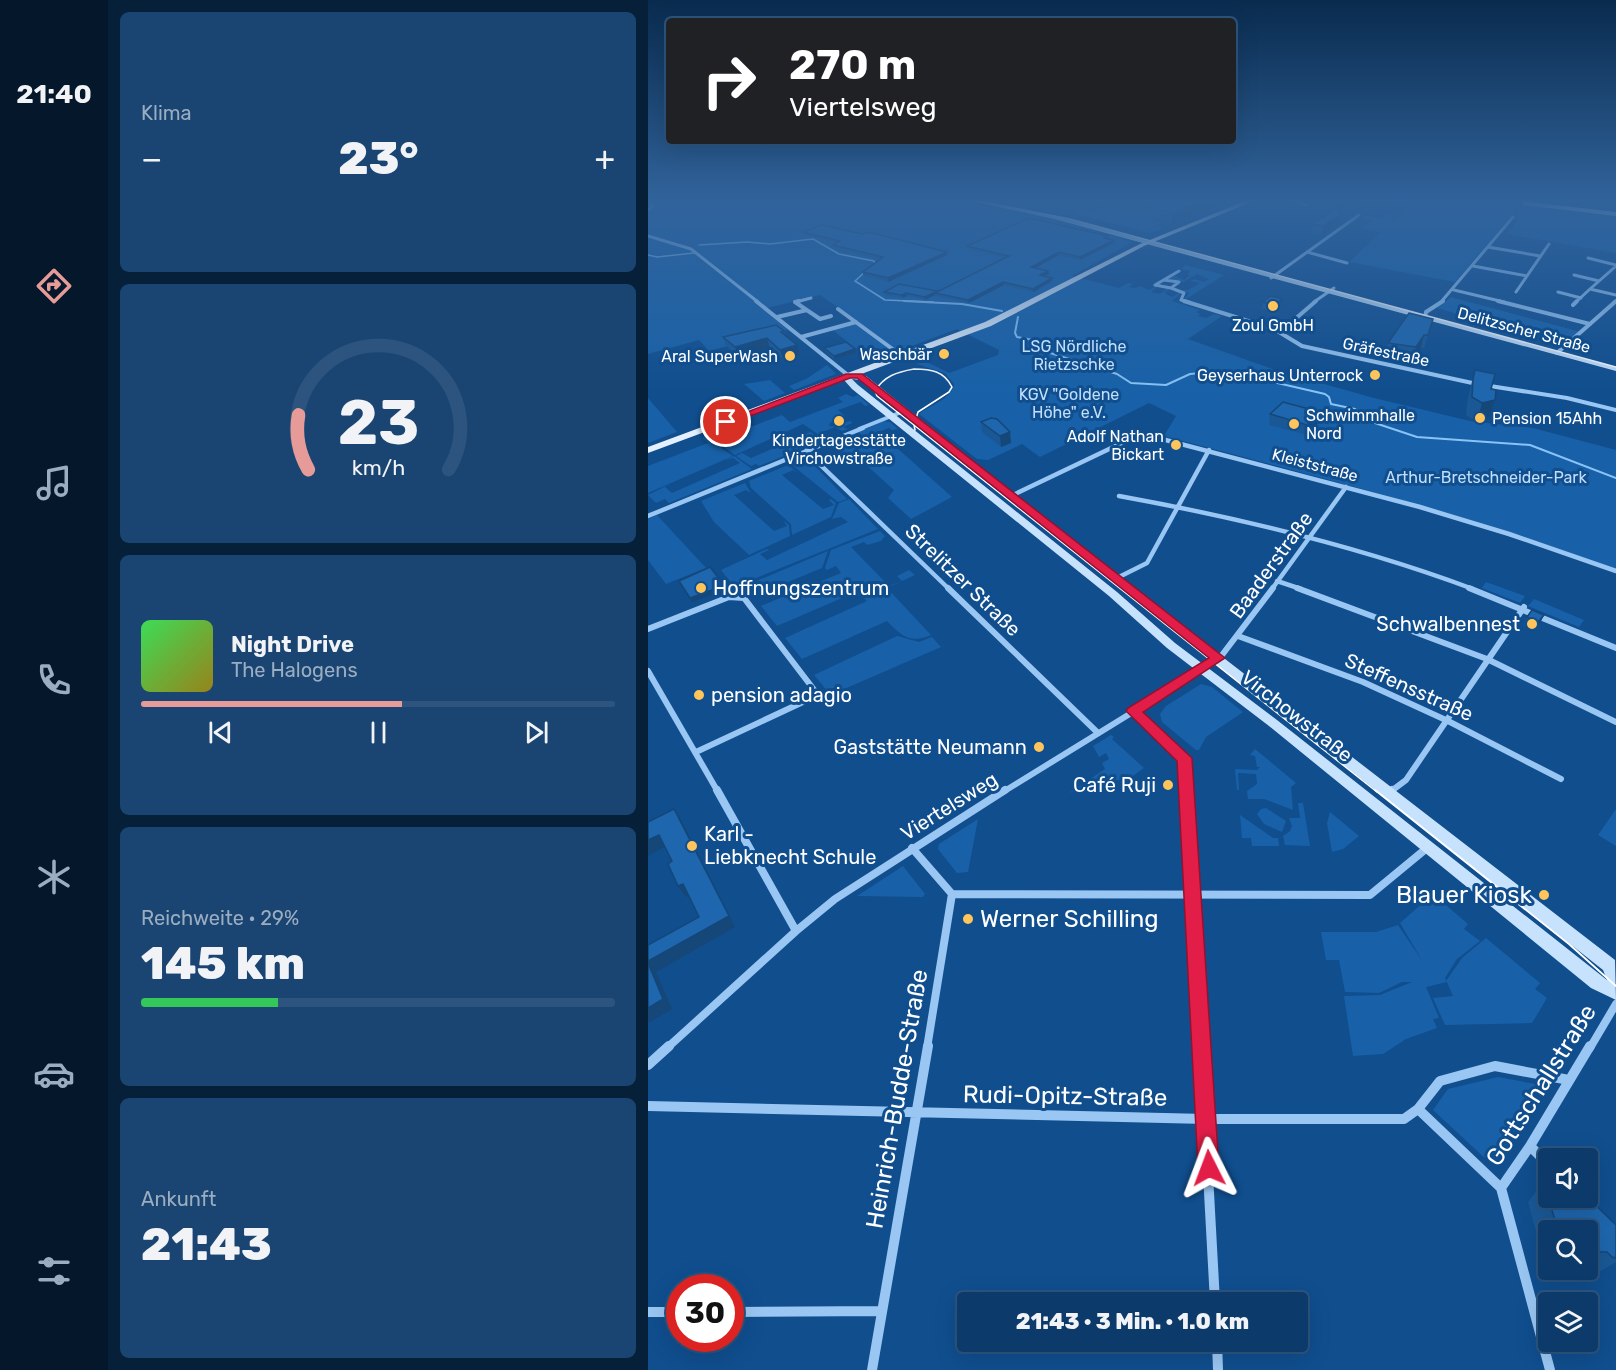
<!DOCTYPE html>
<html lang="de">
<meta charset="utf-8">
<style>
:root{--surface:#0c3a6a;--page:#1a4572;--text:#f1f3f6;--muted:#9aadc1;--line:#2c547e;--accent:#e69b98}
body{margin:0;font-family:Rubik,sans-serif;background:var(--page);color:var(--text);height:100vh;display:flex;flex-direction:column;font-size:22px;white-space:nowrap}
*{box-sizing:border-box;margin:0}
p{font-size:20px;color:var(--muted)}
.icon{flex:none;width:33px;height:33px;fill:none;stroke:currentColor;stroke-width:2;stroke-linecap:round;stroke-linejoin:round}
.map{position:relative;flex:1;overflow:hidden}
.sheet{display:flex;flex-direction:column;gap:12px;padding:12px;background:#07203a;width:540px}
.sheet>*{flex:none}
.guide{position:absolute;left:18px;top:18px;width:570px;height:126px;border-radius:6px;box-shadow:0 6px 24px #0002,0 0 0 2px var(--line);background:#202124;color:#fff;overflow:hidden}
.fabs{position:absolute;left:890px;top:1148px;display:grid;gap:12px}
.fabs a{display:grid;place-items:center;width:60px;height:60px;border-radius:6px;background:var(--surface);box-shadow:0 6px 24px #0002,0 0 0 2px var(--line);font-size:30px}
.speed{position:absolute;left:18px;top:1274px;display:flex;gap:12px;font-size:30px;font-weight:700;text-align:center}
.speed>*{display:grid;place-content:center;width:78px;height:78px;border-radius:50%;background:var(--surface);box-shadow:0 6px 24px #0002,0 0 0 2px var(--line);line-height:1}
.speed .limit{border:9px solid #d22;background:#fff;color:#111}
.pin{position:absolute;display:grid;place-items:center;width:51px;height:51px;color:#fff;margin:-26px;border:3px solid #fff;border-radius:50%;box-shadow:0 2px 6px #0007}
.me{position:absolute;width:66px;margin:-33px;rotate:357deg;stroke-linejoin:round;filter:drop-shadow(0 0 4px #0008)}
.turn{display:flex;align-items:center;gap:21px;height:126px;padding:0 24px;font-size:27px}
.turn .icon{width:78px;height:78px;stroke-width:2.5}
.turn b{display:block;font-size:42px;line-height:51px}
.big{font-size:45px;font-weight:800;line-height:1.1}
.sheet .tile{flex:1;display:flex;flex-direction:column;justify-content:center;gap:9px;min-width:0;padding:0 21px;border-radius:9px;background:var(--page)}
.sheet .dial{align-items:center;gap:0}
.dial svg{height:156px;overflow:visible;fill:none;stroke:var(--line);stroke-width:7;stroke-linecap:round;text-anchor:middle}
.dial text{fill:var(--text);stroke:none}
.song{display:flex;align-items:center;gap:18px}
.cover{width:72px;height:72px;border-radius:9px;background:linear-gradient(135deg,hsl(130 70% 55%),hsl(50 70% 35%))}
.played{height:6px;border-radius:3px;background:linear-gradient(90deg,var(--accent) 55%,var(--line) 55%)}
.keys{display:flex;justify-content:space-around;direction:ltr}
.heat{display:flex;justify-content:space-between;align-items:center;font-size:33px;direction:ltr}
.charge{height:9px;border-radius:4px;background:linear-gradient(90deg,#34c759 29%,var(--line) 0)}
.trip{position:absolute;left:309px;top:1292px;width:351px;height:60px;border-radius:6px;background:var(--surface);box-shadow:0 6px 24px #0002,0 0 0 2px var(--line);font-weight:800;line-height:60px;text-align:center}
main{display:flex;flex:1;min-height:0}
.menu{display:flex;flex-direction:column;width:108px;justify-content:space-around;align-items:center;background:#05172a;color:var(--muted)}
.menu .icon{width:42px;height:42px}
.menu .active{color:var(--accent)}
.menu b{font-size:27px;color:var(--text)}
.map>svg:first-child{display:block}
</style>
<main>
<nav class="menu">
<b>21:40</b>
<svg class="icon active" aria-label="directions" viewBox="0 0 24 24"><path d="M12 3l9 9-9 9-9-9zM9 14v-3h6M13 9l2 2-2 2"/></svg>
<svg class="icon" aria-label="music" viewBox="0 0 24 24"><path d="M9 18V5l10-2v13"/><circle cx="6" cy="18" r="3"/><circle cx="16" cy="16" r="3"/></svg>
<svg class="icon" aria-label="phone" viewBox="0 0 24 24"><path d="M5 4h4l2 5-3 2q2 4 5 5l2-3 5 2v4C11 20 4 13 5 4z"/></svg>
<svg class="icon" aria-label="climate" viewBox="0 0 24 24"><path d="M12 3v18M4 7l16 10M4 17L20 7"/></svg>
<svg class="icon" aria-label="car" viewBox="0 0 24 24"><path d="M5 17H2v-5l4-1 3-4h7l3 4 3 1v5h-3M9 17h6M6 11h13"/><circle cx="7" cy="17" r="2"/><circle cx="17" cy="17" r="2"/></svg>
<svg class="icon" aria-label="filters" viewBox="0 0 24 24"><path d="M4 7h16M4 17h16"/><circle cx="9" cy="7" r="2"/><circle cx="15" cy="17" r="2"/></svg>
</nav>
<section class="sheet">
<div class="tile"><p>Klima</p>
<div class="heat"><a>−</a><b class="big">23°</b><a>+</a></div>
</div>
<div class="tile dial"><svg viewBox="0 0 100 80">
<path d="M14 69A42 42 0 1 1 86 69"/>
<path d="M14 69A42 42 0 0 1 9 41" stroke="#e69b98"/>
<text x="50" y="56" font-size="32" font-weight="700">23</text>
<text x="50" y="72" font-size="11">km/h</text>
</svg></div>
<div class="tile">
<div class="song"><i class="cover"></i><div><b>Night Drive</b><p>The Halogens</p></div></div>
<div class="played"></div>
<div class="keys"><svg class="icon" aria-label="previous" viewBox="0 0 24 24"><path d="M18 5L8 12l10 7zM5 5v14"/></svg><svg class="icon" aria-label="pause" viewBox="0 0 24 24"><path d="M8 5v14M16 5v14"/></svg><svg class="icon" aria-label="next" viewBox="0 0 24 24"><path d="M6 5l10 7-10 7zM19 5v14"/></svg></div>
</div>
<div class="tile"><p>Reichweite · 29%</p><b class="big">145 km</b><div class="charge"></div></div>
<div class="tile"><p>Ankunft</p><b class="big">21:43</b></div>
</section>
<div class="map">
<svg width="968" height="1370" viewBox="0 0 968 1370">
<rect width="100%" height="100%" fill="#104e8e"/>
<path fill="#1861a8" d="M310,201L402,218L484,242L424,276L471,288L480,283L485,284L481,287L487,288L492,286L501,290L507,287L503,285L510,286L503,292L511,294L518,290L515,288L522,289L516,293L524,297L531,293L524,290L533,293L524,301L552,310L548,312L552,314L550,316L558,318L566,314L574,316L540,339L630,371L726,398L822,421L885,428L968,450V569C820,515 668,476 516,436L528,416L501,403L392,457L374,444L340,460L329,459L271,414C282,405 303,400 306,384L297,373L269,364L277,361L301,373L350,355L351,350L309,329L224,361L182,328L208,320L172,295L115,309L140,330L61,351L51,340L0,354V202Z
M414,201H419L435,211L450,210L461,207L483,213L481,214L482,215C493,212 504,219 517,217L505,221L515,222L509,226L515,229L501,233L432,215Z
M713,201H847L872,205L807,282L701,262L733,232L713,228L716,226L708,224L718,225L726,220L711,219L720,216L738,218L736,216L740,213L748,215L743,219L746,220L762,205L711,203Z
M876,205L968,215V253L859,234L870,220L866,218Z
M537,265L576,275L538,299L537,298L541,293L533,290H540L552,283L543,281L546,279L556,282L561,279L549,274L535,282L520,278L526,275L536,280L542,275L539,274L543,271L533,269Z
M803,297L933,332L923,341L821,313L817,316L789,308Z
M179,365L188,374L146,390L141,386L158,379Z
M122,380L137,393L116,401L96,384Z
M198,394L205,397L210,395L221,405L217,406L213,402L190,410L197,416L182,423L181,426L192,427L195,423L203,421L204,423L195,427L200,429L194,431L187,427L170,434L155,424L87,455L73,445L74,442L71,439L134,415L142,422L195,402L190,398Z
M0,398L29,432L0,443Z
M235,421L242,422L250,429L244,430L241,428L231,432L304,497L263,519L240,498L246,490L216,463H203L189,450L218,438L210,432Z
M162,432L176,440L111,466L108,464L103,466L88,456L94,453L103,458Z
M62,435L71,443L70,446L85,456L0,493V466L60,443L54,438Z
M86,456L104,469L21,503L17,499L8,503L0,495L24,483L17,487L24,493L92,463L85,458L76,461Z
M151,457L159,458L199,499L190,502L139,461Z
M140,465L150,473L145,470L134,475L175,509L186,505L181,500L183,499L188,503L183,517L144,535L143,524L103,488L101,481Z
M97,483L103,493L98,490L86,495L126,531L139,526L135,520L141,525L142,536L101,555L66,522L53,501Z
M201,499L230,529L93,584H84L73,570L119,549L121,550L112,554L119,560L200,522L193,517L184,519L191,503Z
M9,515L58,568L18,584L0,560V519Z
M232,531L237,536L233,541L219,545L216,542L203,547L241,586L254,581L249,576L261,570L267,575L239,588L283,635C263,644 253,636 239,621L154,659L137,638L219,601L213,595L204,598L201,595L129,626L113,606L193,573L188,566L179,570L177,568L183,550Z
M180,551L174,568L111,594L106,588L102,590L108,595L96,592L94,587Z
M838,582L877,596L872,603L834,588Z
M886,599L936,620L931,627L880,606Z
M249,636L271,642L284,637L293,647L187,693H181L166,675Z
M553,684L564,687L595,712L558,737L551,750H548L514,722L512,714L518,706Z
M463,735L466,737L464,739L496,768L478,781L460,779L421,793L457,769L454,763L461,759L458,753L451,757L445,746Z
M607,749L648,783L643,787L645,810L616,799H600L599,791L609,784L608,774L590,773L591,790H589L587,769L609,770L612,767H609L607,756L602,755Z
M650,803H655L662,846L637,845L635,836L642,831L644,826L641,818H652Z
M618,808L638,821L634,832L616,824L609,814L613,809Z
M968,809V846L950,835Z
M682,812L711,836L695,849L684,852L679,823Z
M592,815L625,838H630L631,846H604L603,838H594Z
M330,819L320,872L309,873L290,849L291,844Z
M255,866L277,894L275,897L209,896Z
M785,894L820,924L816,929L832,941L809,959L797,978L798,981L814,958L838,938L892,983L887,989L899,998L884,1023L797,1025L785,998L805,996L799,982L778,987L791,1018L785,1019L789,1028L758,1039L735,1054L705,1056L696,996L732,995L764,982H754L731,993L697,992L691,960H678L673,932H728L750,925L775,962L752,923Z
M850,1077L892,1085L851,1158L840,1161L785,1110L800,1089Z"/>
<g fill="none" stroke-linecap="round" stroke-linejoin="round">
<path stroke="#8ac3f6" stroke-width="1.5" d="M51,245L99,242L122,244L165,239L191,254L226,261L227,264
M0,255L9,257L46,253
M217,272L207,281L237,300L285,302"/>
<path stroke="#8ac3f6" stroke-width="2" d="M256,301L314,304L354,311
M370,317L367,333L369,337L385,340L399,352L469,374L483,383L518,385L542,374L564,372L625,382L677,394L681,397L683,404L707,409L727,423L769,437L882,445L968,478"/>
<path stroke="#99c6f2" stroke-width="3" d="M646,201L658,205
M0,203L5,206L0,210
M0,236L43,249L110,302
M840,247L892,256
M659,252L699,263
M940,258L968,265
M825,266L879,276
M968,266L942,289L968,295
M926,275L951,281
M623,278L711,215
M516,280L531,282L523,288L536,293L533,300L541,302
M523,288L507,285L531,271
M806,290L856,302
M868,292L901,244
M910,292L933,298
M148,302L163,298
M666,302L686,288
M793,302L865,217
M928,302L942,289
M966,302L968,301"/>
<path stroke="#99c6f2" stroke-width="4" d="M108,301L201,376
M151,301L147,302L172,319L183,316
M536,301L626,329L654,346L829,384L919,398L968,410
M850,301L942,324
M925,305L929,301
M190,309L254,356
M129,317L159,310
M777,318L778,312L795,301
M632,332L668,301
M153,337L208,322
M909,353L968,301
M211,429L256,411"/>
<path stroke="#99c6f2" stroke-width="4.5" d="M158,451L301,589
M363,496L478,441L510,438L772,507L861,534L968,571
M471,496C592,518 710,546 825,589
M0,516L215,428
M467,579L499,563L561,450
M629,581L653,589
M624,589L698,487"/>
<path stroke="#99c6f2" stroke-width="6" d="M300,588L450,733
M649,588L839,659L968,722
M821,588L968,648
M0,629L81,597L96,598L170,695L48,752
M590,636L715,682L800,721L913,779
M0,671L70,792
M485,711L537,758L539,792
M355,792L571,659L625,588
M742,792L758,780L876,607"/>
<path stroke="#99c6f2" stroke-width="8" d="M69,790L148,931
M539,790L553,1048
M741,793L744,790
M264,848L304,894L279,1048
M304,894L722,895L779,848
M19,1048L148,931L187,899L357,790
M942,1048L968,1004"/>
<path stroke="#99c6f2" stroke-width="10" d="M553,1046L567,1302
M0,1065L21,1046
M0,1106L558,1119H756L770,1109L792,1081L847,1066L921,1080
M770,1109L853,1188L902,1370
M882,1146L900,1164
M853,1188L882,1146L942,1046
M0,1312H32
M82,1312L234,1311
M569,1341L570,1370
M224,1370L280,1046"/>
<path fill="#c7e2fc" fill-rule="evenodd" d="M322,201H334L409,216L968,367V371L406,219Z
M198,374L218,376L471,577L967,960L968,1000L943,988L621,726L519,648L461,596L204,389L196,380ZM204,379L213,380L463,581L955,970L959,980L629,720L527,643L469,592L210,385Z"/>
<path fill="#e4f0ff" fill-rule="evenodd" d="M597,201H606L496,246L343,326L0,453V447L337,322L492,244Z"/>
<path fill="#fff" fill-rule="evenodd" d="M873,201L968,212V216L876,205Z"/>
<path stroke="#fff" stroke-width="1.5" d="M330,201L422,219L968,367
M266,369C283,369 296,371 304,387L301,392L270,412L266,425L229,396L227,391C236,376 249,372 266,369Z
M266,425L729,792
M266,425L267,430"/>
<path stroke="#fff" stroke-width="2" d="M727,790L921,944L968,986"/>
</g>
<path fill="#1a5895" d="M446,201H581L524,224L446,202Z
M692,222L674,235L663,232L664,224Z
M155,232L299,255L240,282L215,275V272L232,259L186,249L185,245L188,243L156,235Z
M460,238L459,239L466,243L432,260L411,255L387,268L400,271L401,274L396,276L404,281L385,292L356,285L321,303L287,296V295L277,300L259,296L254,298L237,295L236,292H289L357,258L319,249V246Z
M634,299L633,305L625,311L614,309L615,302Z
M785,319L776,348H773L765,360L737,356L740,343Z
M136,331L137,335L149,345L152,355L135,359L122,348L90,357L78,346L75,337Z
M176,348L207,349L208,353L186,359L177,351Z
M827,370L843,389L847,400L841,418L829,422L818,415L820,397Z
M672,412L670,423L658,435L621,425L622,414Z
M333,422L362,432L363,443L353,447L334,432Z
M896,615L892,623L887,630L876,625L879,617Z
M900,1180V1197L968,1225V1262L953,1271L943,1270L939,1266V1230H900V1265H897L880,1202L891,1188Z"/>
<path fill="#154779" d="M554,201H581L524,224V213Z
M693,214L692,222L674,235L675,226Z
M466,240V243L432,260V257Z
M299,252V255L240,282V278Z
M411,252V255L384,270L383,267Z
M400,271L401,274L393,278L392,275Z
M404,278V281L385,292V289Z
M355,282L356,285L321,303L320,300Z
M289,291L287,293V295L277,300V297Z
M258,293L259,296L254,298V295Z
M634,299L633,305L625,311V305Z
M776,335L773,348L765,360L768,347Z
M119,338L122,348L90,357L87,347Z
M149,345L152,355L135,359L132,350Z
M207,349L208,353L186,359V356Z
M847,400L841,418L829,422L834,403Z
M672,412L670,423L658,435L659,425Z
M362,432L363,443L353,447L352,436Z
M72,587L73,591L44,602L42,598Z
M896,615L892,623L887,630L890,622Z
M26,809L33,820L87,927L8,972L24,1009L0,1023V961L81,916Z
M11,835L18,846L0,856V840Z
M35,884L42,895L38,897L30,886Z"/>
<path fill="#1e66ad" stroke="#154779" stroke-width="1.5" d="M482,201H554L524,213Z
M689,208L693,214L675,226L664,224Z
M381,218L460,236L456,238L466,240L432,257L411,252L383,267L400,271L392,275L404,278L385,289L355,282L320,300L287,293L361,256L319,246Z
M173,225L215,234L221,232L299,252L240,278L215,272L235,257L185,245L192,241L155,232Z
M251,284L289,291L277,297L258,293L254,295L236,292Z
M623,296L634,299L625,305L615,302Z
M761,313L785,319L780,335H776L768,347L740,343Z
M128,325L136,331L133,332L149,345L132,350L119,338L87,347L75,337Z
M198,342L207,349L186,356L176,348Z
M827,370L847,374L843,389L848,390L847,400L834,403L824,397L825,379Z
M635,402L672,412L659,425L622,414Z
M343,418L349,419L362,432L352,436L333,422Z
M62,567L72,580L68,581L72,587L42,598L31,581Z
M884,610L896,615L890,622L879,617Z
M26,809L81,916L0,961V945L51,917L35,884L30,886L20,864L24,861L11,835L0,840V822Z
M0,963L15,999L0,1008Z
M900,1184V1196L897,1187Z
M900,1197H939L968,1225V1258L964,1257L959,1252H939V1230H910Z"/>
<linearGradient id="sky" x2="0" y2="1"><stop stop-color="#092b4e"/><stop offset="0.51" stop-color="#31639b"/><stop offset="1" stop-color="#31639b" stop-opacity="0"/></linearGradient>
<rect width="968" height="393" fill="url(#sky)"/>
<path fill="#e11d48" stroke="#92132f" stroke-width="1.5" d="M198,374H214L577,658L495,712L544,758L571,1168L568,1175L561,1179L553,1175L550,1168L529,761L478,711L480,708L561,658L209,378H202L81,424L73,422Z"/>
<g fill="#ffc55a" stroke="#104e8e" stroke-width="2">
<circle cx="625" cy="306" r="6"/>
<circle cx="296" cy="354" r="6"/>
<circle cx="142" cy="356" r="6"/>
<circle cx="727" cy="375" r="6"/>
<circle cx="832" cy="418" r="6"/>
<circle cx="191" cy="421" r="6"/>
<circle cx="646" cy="424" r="6"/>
<circle cx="528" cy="445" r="6"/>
<circle cx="53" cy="588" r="6"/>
<circle cx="884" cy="624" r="6"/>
<circle cx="51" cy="695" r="6"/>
<circle cx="391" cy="747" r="6"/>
<circle cx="520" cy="785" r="6"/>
<circle cx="44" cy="846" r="6"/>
<circle cx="896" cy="895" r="6"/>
<circle cx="320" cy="919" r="6"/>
</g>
<g text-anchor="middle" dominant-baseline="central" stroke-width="6" stroke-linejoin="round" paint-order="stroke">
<g font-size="16" fill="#fff" stroke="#104e8e" text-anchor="end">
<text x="625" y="325" text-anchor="middle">Zoul GmbH</text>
<text x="284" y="354">Waschbär</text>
<text x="130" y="356">Aral SuperWash</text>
<text x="715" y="375">Geyserhaus Unterrock</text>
<text x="658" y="415" text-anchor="start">Schwimmhalle<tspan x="658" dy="18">Nord</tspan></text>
<text x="844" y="418" text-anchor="start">Pension 15Ahh</text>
<text x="516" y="436">Adolf Nathan<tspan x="516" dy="18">Bickart</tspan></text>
<text x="191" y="440" text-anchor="middle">Kindertagesstätte<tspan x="191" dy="18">Virchowstraße</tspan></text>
</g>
<g font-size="16" fill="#fff" stroke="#104e8e">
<text transform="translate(876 330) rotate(15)">Delitzscher Straße</text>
<text transform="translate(738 352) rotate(12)">Gräfestraße</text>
<text transform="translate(667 465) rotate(15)">Kleiststraße</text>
</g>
<g font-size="16" fill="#c0dffd" stroke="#104e8e">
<text x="426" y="346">LSG Nördliche<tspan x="426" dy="18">Rietzschke</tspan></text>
<text x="421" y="394">KGV "Goldene<tspan x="421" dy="18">Höhe" e.V.</tspan></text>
<text x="838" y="477">Arthur-Bretschneider-Park</text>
</g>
<g font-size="20" fill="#fff" stroke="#104e8e">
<text transform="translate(623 565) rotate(-54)">Baaderstraße</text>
<text transform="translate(315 580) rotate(44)">Strelitzer Straße</text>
<text transform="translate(761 687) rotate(24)">Steffensstraße</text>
<text transform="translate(649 716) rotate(38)">Virchowstraße</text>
<text transform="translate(301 806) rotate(-32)">Viertelsweg</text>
</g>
<g font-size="20" fill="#fff" stroke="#104e8e" text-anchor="start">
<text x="65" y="588">Hoffnungszentrum</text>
<text x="872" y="624" text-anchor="end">Schwalbennest</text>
<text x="63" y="695">pension adagio</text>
<text x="379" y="747" text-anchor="end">Gaststätte Neumann</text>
<text x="508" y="785" text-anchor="end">Café Ruji</text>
<text x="56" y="834">Karl -<tspan x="56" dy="23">Liebknecht Schule</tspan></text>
</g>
<g font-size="24" fill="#fff" stroke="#104e8e" text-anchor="end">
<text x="884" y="895">Blauer Kiosk</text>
<text x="332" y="919" text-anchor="start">Werner Schilling</text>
</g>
<g font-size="24" fill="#fff" stroke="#104e8e">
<text transform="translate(893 1085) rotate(-58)">Gottschallstraße</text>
<text transform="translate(417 1096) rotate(1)">Rudi-Opitz-Straße</text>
<text transform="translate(249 1099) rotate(-80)">Heinrich-Budde-Straße</text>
</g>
</g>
</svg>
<div class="fabs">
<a><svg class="icon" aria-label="sound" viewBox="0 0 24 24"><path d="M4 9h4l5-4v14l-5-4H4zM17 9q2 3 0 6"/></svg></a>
<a><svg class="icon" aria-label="search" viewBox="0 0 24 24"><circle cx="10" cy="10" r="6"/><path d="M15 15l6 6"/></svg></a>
<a><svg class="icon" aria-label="layers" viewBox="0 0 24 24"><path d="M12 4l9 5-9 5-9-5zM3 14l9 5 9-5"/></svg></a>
</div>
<div class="speed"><div class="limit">30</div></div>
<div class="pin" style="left:78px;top:422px;background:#d93025"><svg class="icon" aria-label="arrive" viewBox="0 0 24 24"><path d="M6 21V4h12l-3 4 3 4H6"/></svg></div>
<svg class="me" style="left:561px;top:1168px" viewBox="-20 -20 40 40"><path d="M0-17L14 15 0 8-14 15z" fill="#e11d48" stroke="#fff" stroke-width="4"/></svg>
<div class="trip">21:43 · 3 Min. · 1.0 km</div>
<div class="guide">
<div class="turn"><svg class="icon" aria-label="right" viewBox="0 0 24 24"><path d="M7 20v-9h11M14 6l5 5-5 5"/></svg><div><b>270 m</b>Viertelsweg</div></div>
</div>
</div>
</main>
